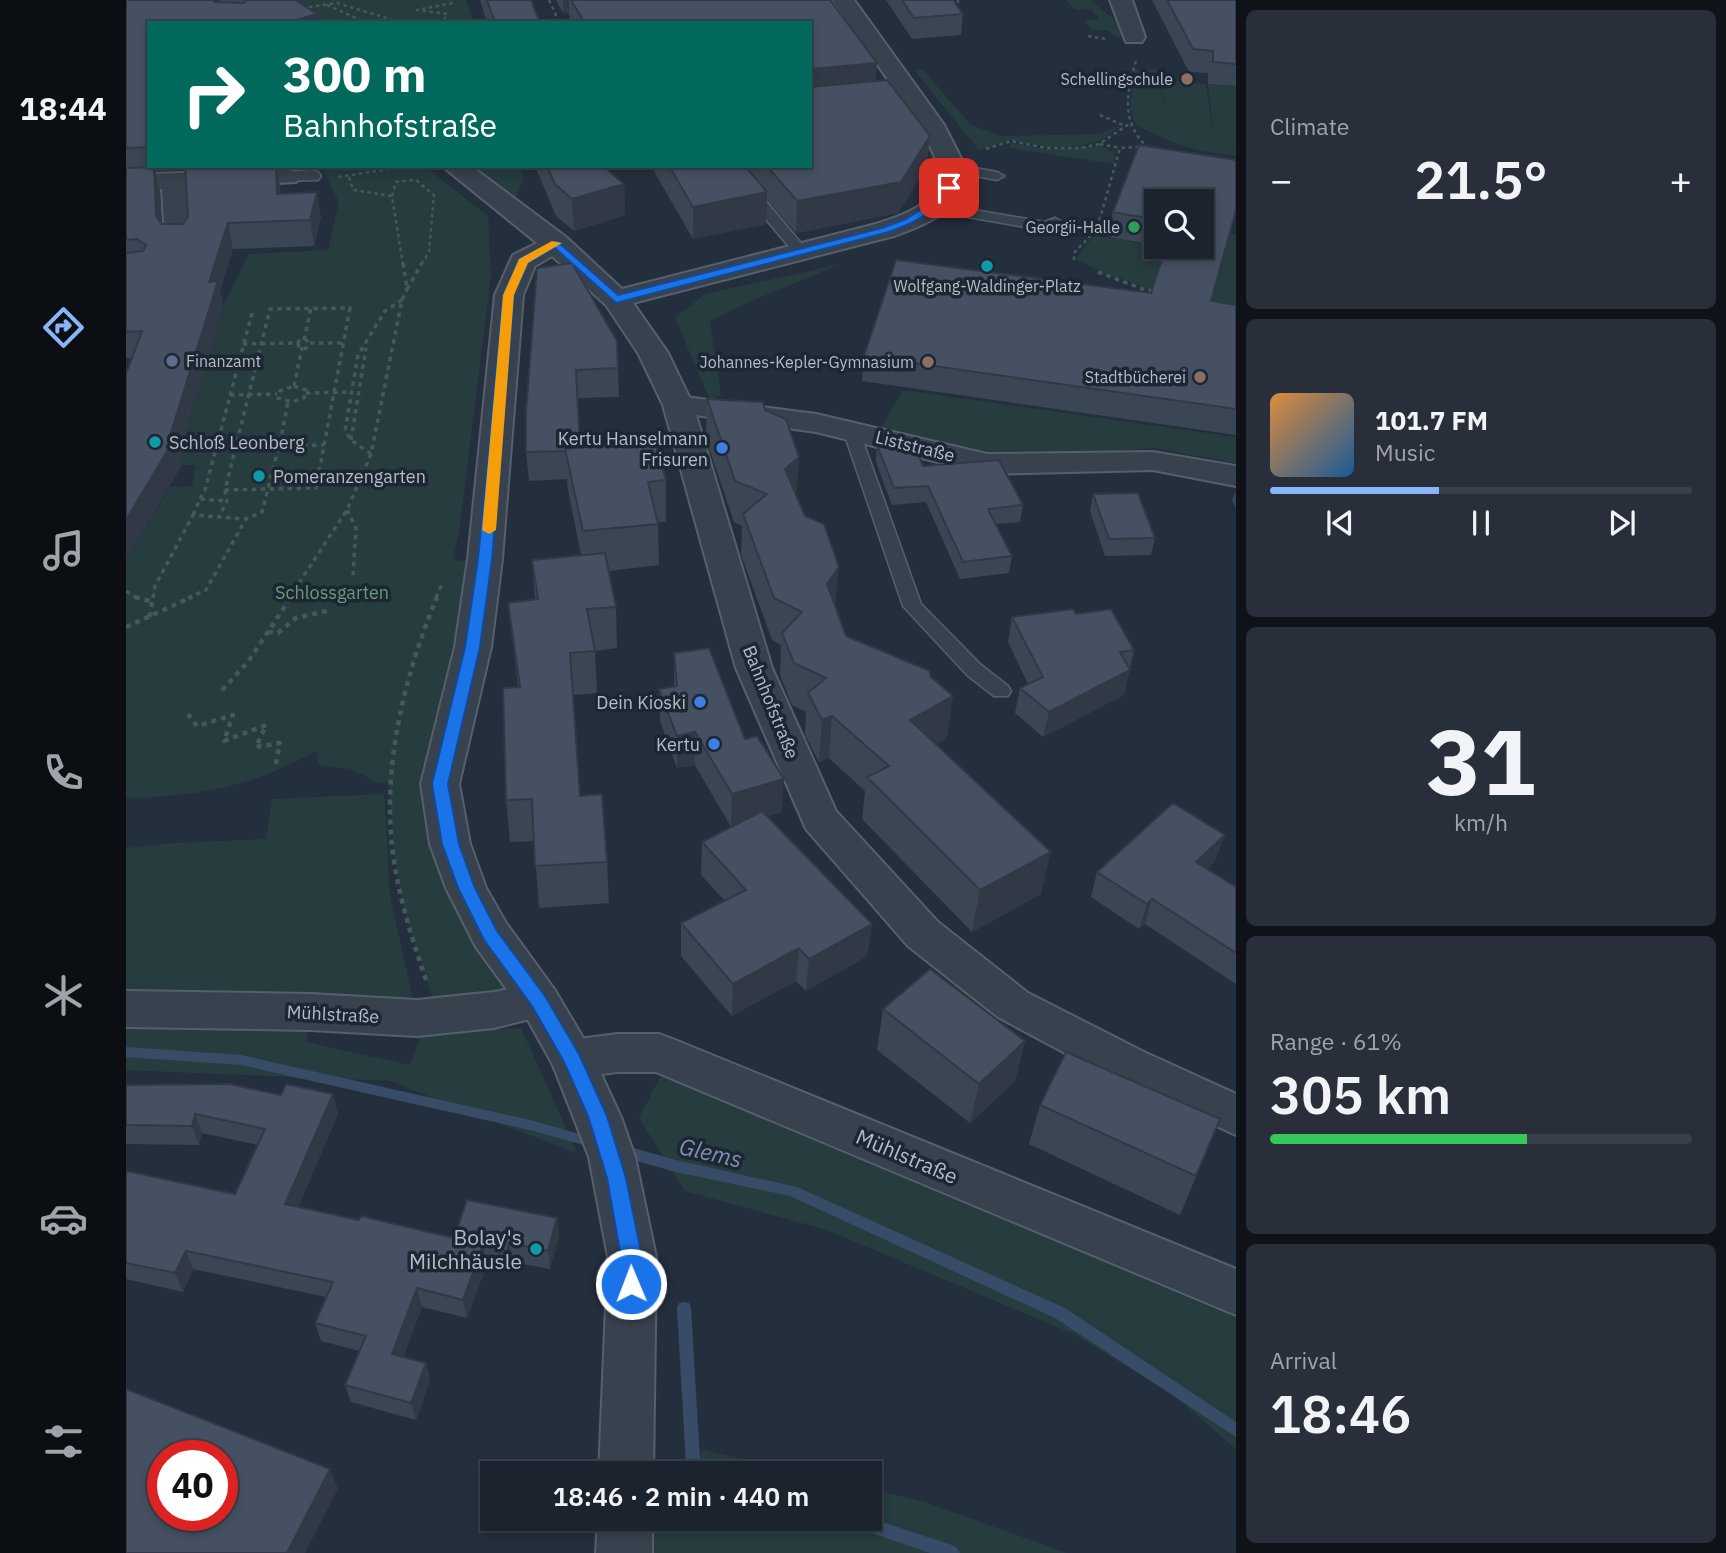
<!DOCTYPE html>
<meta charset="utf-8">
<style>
:root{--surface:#1b232e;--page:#282f3a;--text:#f1f3f6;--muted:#a0a4aa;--line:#39404a;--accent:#8ab4f8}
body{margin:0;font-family:"IBM Plex Sans",sans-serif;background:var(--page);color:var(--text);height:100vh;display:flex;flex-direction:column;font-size:26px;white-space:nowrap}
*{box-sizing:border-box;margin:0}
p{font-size:23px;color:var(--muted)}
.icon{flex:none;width:38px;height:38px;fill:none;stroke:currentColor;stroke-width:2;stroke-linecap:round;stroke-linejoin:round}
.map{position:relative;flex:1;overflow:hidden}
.panel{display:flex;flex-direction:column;gap:10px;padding:10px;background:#0f1319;width:490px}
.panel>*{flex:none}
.guide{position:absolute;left:21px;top:21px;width:665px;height:147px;border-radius:0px;box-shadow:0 4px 10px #0003,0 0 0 2px var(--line);background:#00695c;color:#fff;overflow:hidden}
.fabs{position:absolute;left:1018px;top:189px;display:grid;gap:14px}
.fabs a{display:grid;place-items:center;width:70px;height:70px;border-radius:0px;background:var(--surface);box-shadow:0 4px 10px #0003,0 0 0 2px var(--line);font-size:35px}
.speed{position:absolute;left:21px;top:1440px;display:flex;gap:14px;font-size:35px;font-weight:700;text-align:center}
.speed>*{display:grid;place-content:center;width:91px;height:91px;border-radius:50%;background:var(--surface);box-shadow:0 4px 10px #0003,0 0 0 2px var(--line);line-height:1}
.speed .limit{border:10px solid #d22;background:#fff;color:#111}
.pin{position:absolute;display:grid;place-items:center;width:60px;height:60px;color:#fff;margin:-30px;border-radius:14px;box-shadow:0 4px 10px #0006}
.me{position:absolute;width:77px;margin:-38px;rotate:359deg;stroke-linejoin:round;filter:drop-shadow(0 0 5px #0008)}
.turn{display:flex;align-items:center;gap:24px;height:147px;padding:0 21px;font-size:32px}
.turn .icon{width:91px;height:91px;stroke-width:2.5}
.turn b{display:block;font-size:49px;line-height:60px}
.big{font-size:52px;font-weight:600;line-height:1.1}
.panel .card{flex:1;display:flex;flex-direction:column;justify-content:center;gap:10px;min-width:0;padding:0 24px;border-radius:10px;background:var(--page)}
.panel .dial{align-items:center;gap:0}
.dial b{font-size:91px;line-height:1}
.song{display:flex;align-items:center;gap:21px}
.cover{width:84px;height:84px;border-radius:10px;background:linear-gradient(135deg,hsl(30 70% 55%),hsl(210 70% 35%))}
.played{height:7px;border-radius:4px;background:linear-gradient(90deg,var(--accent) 40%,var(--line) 40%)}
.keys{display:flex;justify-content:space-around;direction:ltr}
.heat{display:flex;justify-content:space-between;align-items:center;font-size:38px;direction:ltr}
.charge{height:10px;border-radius:5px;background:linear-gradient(90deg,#34c759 61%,var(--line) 0)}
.trip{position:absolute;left:354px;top:1461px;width:402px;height:70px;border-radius:0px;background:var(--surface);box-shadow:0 4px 10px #0003,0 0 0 2px var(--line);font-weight:600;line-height:70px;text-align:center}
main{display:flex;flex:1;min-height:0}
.tab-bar{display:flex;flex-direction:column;width:126px;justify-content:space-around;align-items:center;background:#0b0e12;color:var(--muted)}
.tab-bar .icon{width:49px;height:49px}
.tab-bar .selected{color:var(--accent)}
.tab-bar b{font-size:32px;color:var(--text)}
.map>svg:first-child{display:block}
</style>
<main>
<nav class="tab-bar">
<b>18:44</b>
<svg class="icon selected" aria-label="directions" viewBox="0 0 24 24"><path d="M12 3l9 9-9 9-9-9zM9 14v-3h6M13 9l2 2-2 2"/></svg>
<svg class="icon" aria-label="music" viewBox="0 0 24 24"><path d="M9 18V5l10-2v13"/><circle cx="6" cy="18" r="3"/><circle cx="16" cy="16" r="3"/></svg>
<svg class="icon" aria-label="phone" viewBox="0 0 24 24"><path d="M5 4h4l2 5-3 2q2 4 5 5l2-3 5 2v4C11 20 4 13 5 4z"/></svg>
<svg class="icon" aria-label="climate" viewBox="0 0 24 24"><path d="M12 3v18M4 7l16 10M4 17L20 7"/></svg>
<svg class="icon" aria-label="car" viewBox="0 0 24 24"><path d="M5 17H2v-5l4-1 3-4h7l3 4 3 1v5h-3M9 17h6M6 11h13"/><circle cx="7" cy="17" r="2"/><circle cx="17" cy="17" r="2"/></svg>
<svg class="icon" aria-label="filters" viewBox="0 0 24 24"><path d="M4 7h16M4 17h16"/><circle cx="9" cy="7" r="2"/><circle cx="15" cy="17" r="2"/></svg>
</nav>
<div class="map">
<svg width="1110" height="1553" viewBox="0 0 1110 1553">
<rect width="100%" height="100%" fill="#242f3e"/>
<path fill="#263c3f" d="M172,0H340L348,23H124L113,15Z
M940,0H964L991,22L996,37H989L982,30L967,31L958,21L973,19L965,9L949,10Z
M1009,69H1030L1040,111L1034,80L1080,84L1089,143L1082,84L1110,86V144L1094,143L1110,145V156C1068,151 1047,144 1010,125L1004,108Z
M797,70L845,125L875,136L975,134L995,125L975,140L953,146L920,147L884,140L853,150L789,71Z
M885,143L920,149L975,146L989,153L988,164L884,148Z
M195,166H298L362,216L365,275L333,533L326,561L359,559L324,844L413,1001L313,1017L278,911L268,854L263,782L252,783L225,769L193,765L190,751C126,787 72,796 0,798V561L44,487L66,486L70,465H50L97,307L123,254L202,250L213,202Z
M328,166H395L398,178L386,208Z
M1104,234L1110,235V307L1066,306L1050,292L1023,289L974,271L950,259L968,235L1041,248L1031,279L1090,288Z
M715,264L621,303L584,321L595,395L584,400L549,318L579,294Z
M777,390L1110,437V463L1027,448L879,461L754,429Z
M258,794L264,895L291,1018L185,1012L180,1042L284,1065L296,1031L395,1028L452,1154L264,1081L0,1070V848L49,843L140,839L146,799Z
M535,1075L1110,1310V1449L1047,1395L950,1335L701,1230L559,1191L513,1118Z
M578,1450L678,1473H557Z
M744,1489L799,1502L941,1553H523L518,1519H744Z"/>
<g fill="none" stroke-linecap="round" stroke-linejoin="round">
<path fill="#394c67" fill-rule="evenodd" d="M0,1047L115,1055L404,1120L468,1138L472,1139L474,1143L472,1147L468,1148L404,1130L115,1065L0,1057Z
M497,1145L550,1160L671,1187L939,1308L1110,1422V1437L929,1318L664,1196L550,1172L497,1157L493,1155L491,1151L493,1147Z
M558,1302L563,1303L565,1308L574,1460L596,1469L598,1474H570L562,1470L560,1465L551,1308L553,1303Z
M744,1518L826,1545L831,1548L834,1553H804L725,1526L720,1524L718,1519Z"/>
<g stroke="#565f6c" stroke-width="3">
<path id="service" d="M827,164L871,172L878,176L871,180L822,171V165Z
M622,185L627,186L680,249L682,252L680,255H670L617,192V186Z
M807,203L919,222L929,218L936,222L922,231L802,210L800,207Z
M725,425L733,430L795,604L855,665L882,686L885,691L882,696H868L841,675L777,606L717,430Z"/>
</g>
<g stroke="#565f6c" stroke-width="3">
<path id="pedestrian" d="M185,170L192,172L195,176L192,180L154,181L151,177L154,173Z"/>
</g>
<g stroke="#565f6c" stroke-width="4">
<path id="minor" d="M984,0H1006L1019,37L1016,42H1000Z
M161,169L170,172L174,177L170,182L62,188L65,241L62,247L52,249L42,247L39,241L36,189L0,191V175Z
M552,396L690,414L861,454L1027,452L1110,466V486L1027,470L861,474L690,432L541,411L537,405L541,399Z
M413,983L428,989L435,1001L428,1013L368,1028L291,1036L185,1030L0,1027V991L185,994L291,1000L368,992Z
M491,1034H533L549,1040L1110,1269V1315L530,1072H491L446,1078L430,1072L424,1059L430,1046L446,1040Z"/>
</g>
<g stroke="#565f6c" stroke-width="4">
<path id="tertiary" d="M706,0H728L818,125L840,168C837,176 836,187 832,195C821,217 790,228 768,236L507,303L542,353L567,405L646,668L710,811L812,922L902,993L1018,1052L1110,1094V1135L986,1078L872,1017L782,946L680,829L610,668L537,405L512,353L480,305L426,256L409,266L397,295L376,559L365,647L333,784L344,844L360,888L380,923L428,989L462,1046L495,1117L509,1157L530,1257L527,1474H473L482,1257L463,1157L427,1065L398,1013L350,947L320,888L304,844L295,784L329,647L342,559L369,295L387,255L411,243L316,166H345L440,237L496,289L750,224C768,218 799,209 808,190C811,184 812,175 814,168L794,125Z
M472,1519H526V1553H470Z"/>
</g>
<path stroke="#44595c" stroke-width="2.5" stroke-dasharray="3.5 3.5" stroke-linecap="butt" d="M423,0L433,22
M832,0V3
M201,5L241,23
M176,8L211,3L277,23
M290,23L318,20L321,14L291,10L327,3L325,0
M962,36L980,39
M1010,61C1000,93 995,123 1022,148
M974,115L999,126
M974,144L994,148
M860,149L885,141L920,148H955L973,144L1003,124
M401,166L402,169L410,168
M212,177L283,166
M223,177L227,190L266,196
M948,260V253L971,229L994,148L1015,147
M277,265L266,196L270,182L290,180L308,195L303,252L295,265"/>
<path stroke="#44595c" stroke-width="3.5" stroke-dasharray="4.5 4.5" stroke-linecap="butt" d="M277,263L281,289
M972,272L1019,290L1030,291
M281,289L296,263
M224,308L190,488L99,490L144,309Z
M172 344a5 5 0 1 1 10 0a5 5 0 1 1-10 0Z
M178,340L185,308
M184,343H217
M117,344L171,343
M168,386L180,390L178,398L166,402L152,398L154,391Z
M168,386L176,347
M180,393L226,392
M104,395L151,394
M225,440L240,348
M154,443L162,402
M159,446L198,445
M91,447L148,446
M245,454L225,440L219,431L232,355L259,311L276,300
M99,490L101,501L93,517L120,519
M74,499L79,490L126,313
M221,510L230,528L227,575
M67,515L74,499L101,501
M0,591L11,598
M27,598L29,586L67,515L93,517
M62,598L80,590L120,519L136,512L152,449
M163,598L221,510L245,454L276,300L281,289
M310,598L317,581"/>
<path stroke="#44595c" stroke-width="4.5" stroke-dasharray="5 5" stroke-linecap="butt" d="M9,597L27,602
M24,617L27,597
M0,627L66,597
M142,632L152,633L170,618L205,610
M96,690L122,662L165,597
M62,714L71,726L107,715L98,741L140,725L130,747L154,743L149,768
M300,980C285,936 271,892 266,846C257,762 279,674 311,597"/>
<use href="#service" fill="#38414e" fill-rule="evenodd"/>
<use href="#pedestrian" fill="#38414e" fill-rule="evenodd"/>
<use href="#minor" fill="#38414e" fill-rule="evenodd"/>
<use href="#tertiary" fill="#38414e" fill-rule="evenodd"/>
</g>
<path fill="#3b4654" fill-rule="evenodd" d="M0,0L95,2L92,0H169L191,14L192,23H23V166H153L151,167L154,193L195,217L188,246L107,249L94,290L97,307L53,454L56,465L6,358H0ZM60,170L62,217L57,224H35L34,192L29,171Z
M354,0H405L414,23H361Z
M430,0H704L751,63L749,81L804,136L800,168L772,213L670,233L641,200L640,224L567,239L525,166H684V23H444L443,13H437Z
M760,0H827L837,14L835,35L786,39Z
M1026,0H1110V86L1082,84V73L1063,72Z
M1110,160V212L1085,301L1110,305V435L736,381L738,356L1025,293L1076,247L1031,201V245L982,237L987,212Z
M409,166H477L498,184L499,215L448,231L430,216Z
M411,268L492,368L493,397L451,398L454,447L540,480V522H532L533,565L483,571L490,607L491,648L469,651L471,693L447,695L454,796L481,862L483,903L413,908L408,841L384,842L380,800L392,687L382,603L409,600L406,560L455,555L442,490L441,479L403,481L400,452Z
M581,399L639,410L673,457L670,496L720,636L804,676L821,738L810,744L915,894L846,932L736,819L739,791L703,758L693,762L679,735L680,712L666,705L654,675L655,645L646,640L615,555L616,526L608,522L580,439Z
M751,445L797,466L897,505L894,522L870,524L886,556L883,573L834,579L800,502L766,505L750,462Z
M1109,493H1110V508L1106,501Z
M967,494L1029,538L1025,555L979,556L964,511Z
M950,614L1008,650L998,695L917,737L889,713L894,688L902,684L882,642L886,617Z
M548,653L619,739L656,812L641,816L746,924L741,956L680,991L670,981L606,1016L555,956V923L599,901L575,875L576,842L605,827L569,765L551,768L534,721L533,689L548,686Z
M1090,859L1081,869L1110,887V984L1019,924L1013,929L965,897L971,872Z
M757,1009L899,1041L889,1081L844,1123L751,1050Z
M0,1085L212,1114L172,1207L328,1238L431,1218L433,1236L424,1269L386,1262L383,1269L361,1264L341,1318L296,1307L277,1357L300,1363L304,1380L290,1420L225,1402L219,1385L234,1351L195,1341L189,1323L200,1297L67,1269L57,1292L0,1279V1171L109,1194L132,1145L76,1133L73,1145L0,1144Z
M914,1105L1094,1119L1054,1215L903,1144Z"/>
<path fill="#303945" d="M437,0H443V13H437Z
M191,14L192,23H161Z
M751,63L748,93L684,99V70L685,69Z
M804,136L800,168L772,213L670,233L671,201Z
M150,166L154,186L156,219L151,194Z
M28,167L34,192L36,241L30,216Z
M498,184L499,215L448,231L446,199Z
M191,192L195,217L188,246L184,220Z
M641,192L640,224L567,239V207Z
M102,223L107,249L94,290L97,307L53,454L56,465L0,561V520L43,439L83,282Z
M673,457L670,498L659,469Z
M713,567L709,609L701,584Z
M1004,670L998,695L917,737L923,712Z
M827,696L821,738L779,762L784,720Z
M706,716L703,758L693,762L696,720Z
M569,732V765L551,768V736Z
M658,779L656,812L605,827L606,794Z
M1099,835L1090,859L1062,887L1070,862Z
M925,852L915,894L846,932L854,890Z
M1026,899L1019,924L1013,929L1021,904Z
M746,924L741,956L680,991L683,959Z
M673,948L670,981L606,1016L607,984Z
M899,1041L889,1081L844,1123L853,1084Z
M207,1094L212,1114L165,1223L159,1204Z
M69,1114L76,1133L73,1145L66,1126Z
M431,1218L433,1236L424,1269L422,1251Z
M383,1243L386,1262L383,1269L381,1251Z
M357,1245L361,1264L341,1318L337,1300Z
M60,1251L67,1269L57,1292L49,1273Z
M291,1288L296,1307L271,1371L266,1354Z
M300,1363L304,1380L290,1420L285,1403Z
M204,1469L212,1489L179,1553H161Z"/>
<path fill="#455162" stroke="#303945" stroke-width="2" fill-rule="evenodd" d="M0,0H86L89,2L118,3L120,0H169L191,14L161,23H23V147L0,148Z
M361,0H405L414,23H369Z
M445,0H704L751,63L685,69L684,70V23H459Z
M776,0H827L837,14L788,18Z
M1041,0H1110V64L1087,62V51L1067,49Z
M761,80L804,136L775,182L671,201L641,166H684V87Z
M1013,145L1110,160V210L1085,301L1110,305V409L738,356L770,260L1025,293L1040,247H1076V201H1031V220L987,212Z
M59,166H150L151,194L191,192L184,220L102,223L83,282L92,281L43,439L49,438L0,520V374L16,331L0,332V253L17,251L20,245L11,239L0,240V168L28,167L30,216L36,224H57L62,217Z
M421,166H477L498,184L446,199L429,184Z
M543,166H619L641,192L567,207Z
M446,263L491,341L492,368L450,370L454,447L439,449L440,451L400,452V412L411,268Z
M581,399L637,402L639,410L660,419L673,457L659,469L679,516L698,524L713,567L701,584L720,636L804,671V676L827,696L784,720L925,852L854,890L741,777L763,766L706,716L696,720L682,693L700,678L668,663L656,633L676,612L648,598L617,514L641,494L609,481Z
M529,440L540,480L522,482L532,524L457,531L439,449Z
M787,442L797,466L873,460L897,505L862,509L886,556L837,562L802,486L768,488L751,445Z
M1012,493L1029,538L983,539L967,494Z
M479,553L490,607L461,609L469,651L444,653L454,796L476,794L481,862L409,866L406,799L380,800L377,688L394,687L382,603L412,599L406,560Z
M947,609L950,614L985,609L1008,650L994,652L1004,670L923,712L894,688L917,677L886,617Z
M583,648L619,739L631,736L658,779L606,794L569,732L551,736L533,689L551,686L548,653Z
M1047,803L1099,835L1070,862L1110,887V953L1026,899L1021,904L971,872Z
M636,811L746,924L683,959L673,948L607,984L555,923L620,890L576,842Z
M804,969L899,1041L853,1084L757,1009Z
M940,1052L1094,1119L1070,1176L914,1105Z
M104,1084L155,1095L160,1084L207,1094L159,1204L233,1220L235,1216L328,1238L341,1200L431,1218L422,1251L383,1243L381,1251L357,1245L337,1300L291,1288L266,1354L300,1363L285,1403L219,1385L240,1336L189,1323L207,1282L60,1251L49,1273L0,1263V1171L109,1194L139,1129L69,1114L66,1126L0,1125V1085Z
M0,1389L204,1469L161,1553H0ZM37,1456H96V1516H37Z"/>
<path fill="#1a73e8" stroke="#114b97" stroke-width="2" d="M823,185L829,188C811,211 791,222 763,232L490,303L429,248L402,263L388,295L366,559L354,647L322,784L333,844L349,888L371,931L419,996L453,1054L481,1116L500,1178L516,1257L515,1284L512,1291L505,1294L497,1291L494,1284L495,1257L481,1178L462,1116L438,1062L406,1006L358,940L332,888L316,844L306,784L339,647L352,559L377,295L393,259L430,240L492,295L756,228L780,219L803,204Z"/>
<path fill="#f59e0b" d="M426,241L436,243L402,263L388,295L370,530L363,534L356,530L377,295L393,259Z"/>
<g fill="#8d6e63" stroke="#1d2633" stroke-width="2.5">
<circle cx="1061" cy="79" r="7"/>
<circle cx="802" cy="362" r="7"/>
<circle cx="1074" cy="377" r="7"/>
</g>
<circle fill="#2e9e5b" stroke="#1d2633" stroke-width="2.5" cx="1008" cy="227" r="7"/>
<g fill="#0f9aa8" stroke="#1d2633" stroke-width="2.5">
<circle cx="861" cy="266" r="7"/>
<circle cx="29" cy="442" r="7"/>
<circle cx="133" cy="476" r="7"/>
<circle cx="410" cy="1249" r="7"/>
</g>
<circle fill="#5c6f8a" stroke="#1d2633" stroke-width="2.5" cx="46" cy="361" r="7"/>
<g fill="#3f7fe0" stroke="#1d2633" stroke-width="2.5">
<circle cx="596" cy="448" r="7"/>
<circle cx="574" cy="702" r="7"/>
<circle cx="588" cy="744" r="7"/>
</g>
<g text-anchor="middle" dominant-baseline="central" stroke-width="7" stroke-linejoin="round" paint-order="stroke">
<g font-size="16" fill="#b4bcc9" stroke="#1d2633" text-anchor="end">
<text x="1047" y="79">Schellingschule</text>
<text x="994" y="227">Georgii-Halle</text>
<text x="861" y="286" text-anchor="middle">Wolfgang-Waldinger-Platz</text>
<text x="60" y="361" text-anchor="start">Finanzamt</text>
<text x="788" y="362">Johannes-Kepler-Gymnasium</text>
<text x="1060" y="377">Stadtbücherei</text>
</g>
<g font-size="18" fill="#b4bcc9" stroke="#1d2633" text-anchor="end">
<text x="582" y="438">Kertu Hanselmann<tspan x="582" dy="21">Frisuren</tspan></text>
<text x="43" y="442" text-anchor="start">Schloß Leonberg</text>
<text x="147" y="476" text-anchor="start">Pomeranzengarten</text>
<text x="560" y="702">Dein Kioski</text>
<text x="574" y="744">Kertu</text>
</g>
<g font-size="18" fill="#b4bcc9" stroke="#1d2633">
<text transform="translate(789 446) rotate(14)">Liststraße</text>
<text transform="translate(645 702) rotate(68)">Bahnhofstraße</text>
<text transform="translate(207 1014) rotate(3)">Mühlstraße</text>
</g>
<g font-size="18" fill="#6b9a76" stroke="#1d2633">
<text x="206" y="592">Schlossgarten</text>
</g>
<g font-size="21" fill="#b4bcc9" stroke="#1d2633">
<text transform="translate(781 1156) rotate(23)">Mühlstraße</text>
</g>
<g font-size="21" fill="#b4bcc9" stroke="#1d2633" text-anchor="end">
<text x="396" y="1237">Bolay's<tspan x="396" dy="24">Milchhäusle</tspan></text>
</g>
<g font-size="23" font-style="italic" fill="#7c92b1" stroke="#1d2633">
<text transform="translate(585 1152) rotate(13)">Glems</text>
</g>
</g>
</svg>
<div class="fabs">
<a><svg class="icon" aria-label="search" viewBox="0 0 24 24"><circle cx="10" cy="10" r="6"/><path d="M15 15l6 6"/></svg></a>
</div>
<div class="speed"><div class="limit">40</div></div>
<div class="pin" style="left:823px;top:188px;background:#d93025"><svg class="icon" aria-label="arrive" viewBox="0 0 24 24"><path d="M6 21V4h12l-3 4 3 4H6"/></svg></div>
<svg class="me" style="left:505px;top:1284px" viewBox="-20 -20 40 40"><circle r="17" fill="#1a73e8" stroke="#fff" stroke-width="3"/><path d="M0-11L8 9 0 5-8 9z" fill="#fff"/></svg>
<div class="trip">18:46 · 2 min · 440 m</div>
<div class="guide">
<div class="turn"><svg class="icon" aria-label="right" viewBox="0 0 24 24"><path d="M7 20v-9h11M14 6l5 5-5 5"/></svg><div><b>300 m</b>Bahnhofstraße</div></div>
</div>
</div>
<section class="panel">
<div class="card"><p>Climate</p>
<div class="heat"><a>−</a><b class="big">21.5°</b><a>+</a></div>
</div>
<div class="card">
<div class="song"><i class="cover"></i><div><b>101.7 FM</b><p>Music</p></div></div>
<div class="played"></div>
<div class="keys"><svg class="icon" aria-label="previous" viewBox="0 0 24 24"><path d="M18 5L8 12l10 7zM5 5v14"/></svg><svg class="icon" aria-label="pause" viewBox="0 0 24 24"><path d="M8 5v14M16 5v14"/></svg><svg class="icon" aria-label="next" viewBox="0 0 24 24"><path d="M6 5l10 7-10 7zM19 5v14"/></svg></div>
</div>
<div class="card dial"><b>31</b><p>km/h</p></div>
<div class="card"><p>Range · 61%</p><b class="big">305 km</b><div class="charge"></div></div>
<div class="card"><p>Arrival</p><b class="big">18:46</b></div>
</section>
</main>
